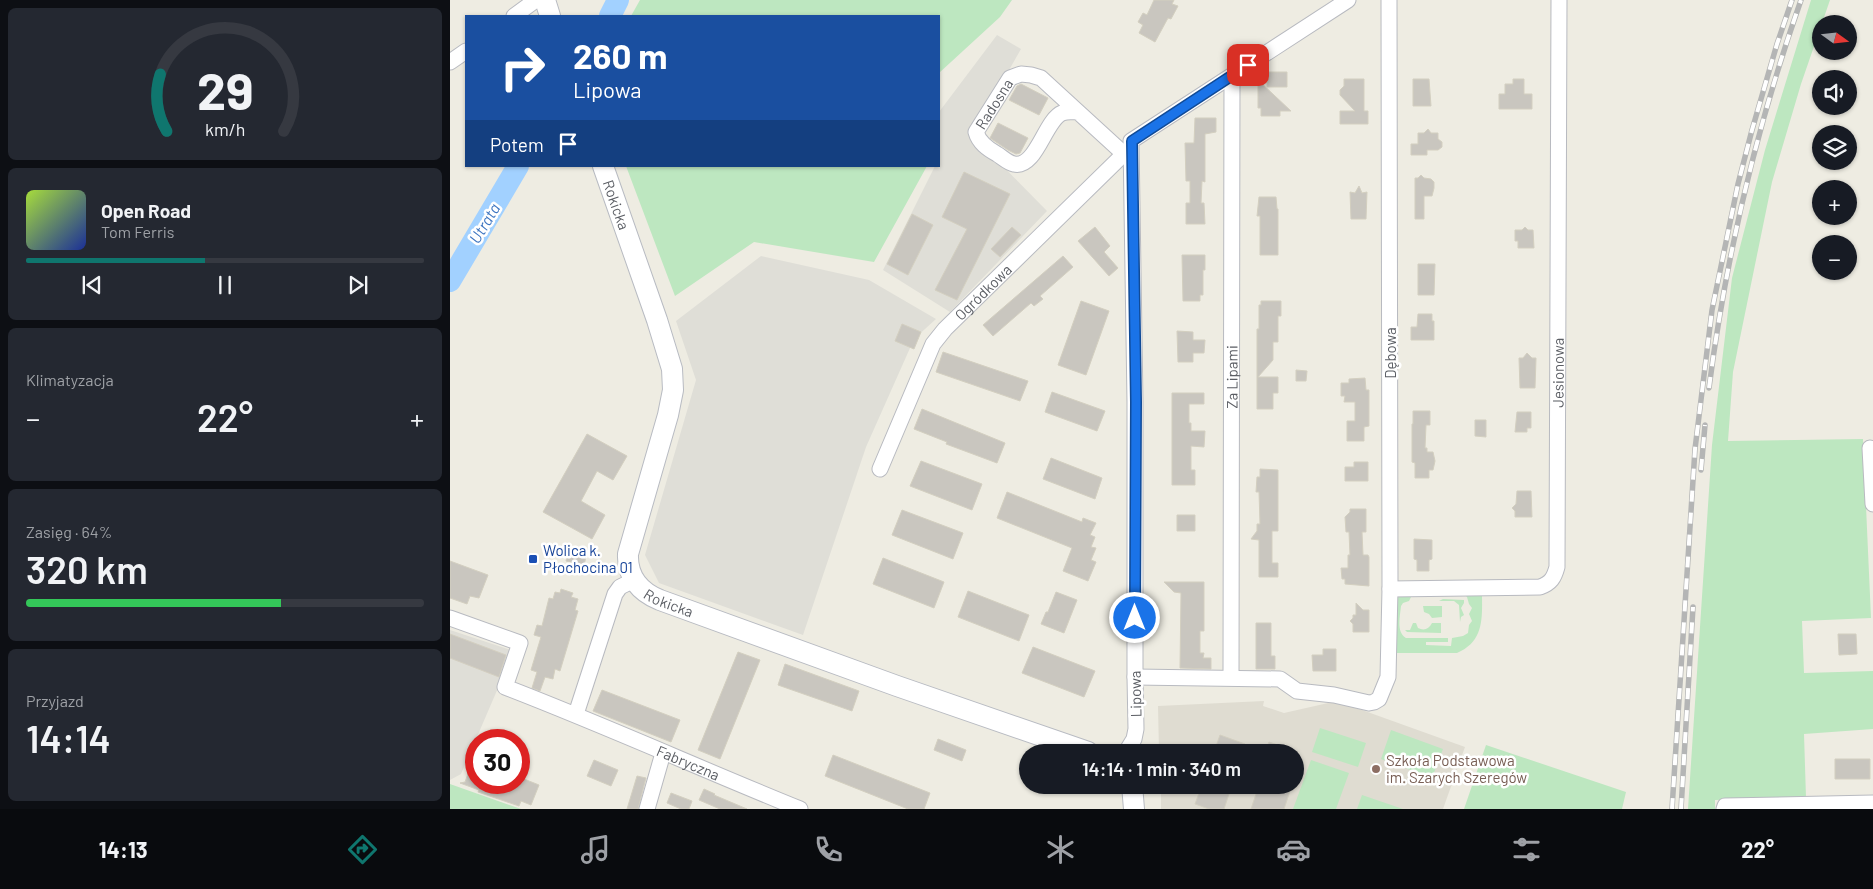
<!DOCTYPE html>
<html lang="pl">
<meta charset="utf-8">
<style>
:root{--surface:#171b24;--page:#242831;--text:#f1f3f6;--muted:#9ea1a6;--line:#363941;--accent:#0f766e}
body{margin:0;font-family:Barlow,sans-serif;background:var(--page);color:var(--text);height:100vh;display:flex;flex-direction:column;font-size:19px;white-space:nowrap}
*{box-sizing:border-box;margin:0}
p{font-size:16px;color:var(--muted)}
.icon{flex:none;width:28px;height:28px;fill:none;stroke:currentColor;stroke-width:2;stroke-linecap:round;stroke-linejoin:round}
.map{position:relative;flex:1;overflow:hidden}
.details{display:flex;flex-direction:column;gap:8px;padding:8px;background:#0d0f14;width:450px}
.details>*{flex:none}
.banner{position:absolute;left:15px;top:15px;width:475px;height:152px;border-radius:0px;box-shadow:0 1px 4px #0004;background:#1a4fa0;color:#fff;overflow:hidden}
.needle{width:32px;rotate:105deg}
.controls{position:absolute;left:1362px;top:15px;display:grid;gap:10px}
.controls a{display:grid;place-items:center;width:45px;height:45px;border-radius:50%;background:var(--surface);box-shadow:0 1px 4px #0004;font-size:25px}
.speed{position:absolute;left:15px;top:729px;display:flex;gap:10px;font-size:25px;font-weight:700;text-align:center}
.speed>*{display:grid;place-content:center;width:65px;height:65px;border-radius:50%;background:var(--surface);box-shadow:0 1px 4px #0004;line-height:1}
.speed .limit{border:8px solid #d22;background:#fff;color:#111}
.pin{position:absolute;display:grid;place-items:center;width:42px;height:42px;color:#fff;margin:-21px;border-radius:10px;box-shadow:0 2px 8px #0006}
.me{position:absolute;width:55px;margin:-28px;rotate:0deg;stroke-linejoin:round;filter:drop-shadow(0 0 4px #0008)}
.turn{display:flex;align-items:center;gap:18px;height:105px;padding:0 25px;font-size:22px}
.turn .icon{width:65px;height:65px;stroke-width:2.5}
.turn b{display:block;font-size:35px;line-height:42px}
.then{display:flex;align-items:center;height:48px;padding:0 25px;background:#0003;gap:10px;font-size:19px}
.big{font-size:38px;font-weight:600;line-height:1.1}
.details .tile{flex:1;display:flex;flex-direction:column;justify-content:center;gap:8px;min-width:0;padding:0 18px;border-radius:8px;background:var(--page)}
.details .dial{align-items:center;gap:0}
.dial svg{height:130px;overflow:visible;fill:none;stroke:var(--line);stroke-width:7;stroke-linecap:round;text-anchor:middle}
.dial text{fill:var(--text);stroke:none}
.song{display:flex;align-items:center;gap:15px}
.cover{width:60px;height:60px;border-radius:8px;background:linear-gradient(135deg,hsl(80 70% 55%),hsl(230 70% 35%))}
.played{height:5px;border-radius:2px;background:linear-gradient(90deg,var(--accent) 45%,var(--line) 45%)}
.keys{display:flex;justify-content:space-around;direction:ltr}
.heat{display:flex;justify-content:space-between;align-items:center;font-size:28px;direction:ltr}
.charge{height:8px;border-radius:4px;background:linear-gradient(90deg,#34c759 64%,var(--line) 0)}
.trip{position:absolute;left:569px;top:744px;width:285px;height:50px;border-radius:25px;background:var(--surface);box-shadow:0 1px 4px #0004;font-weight:600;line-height:50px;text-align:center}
.tab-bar{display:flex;height:80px;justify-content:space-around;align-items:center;background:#090b0e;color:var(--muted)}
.tab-bar .icon{width:35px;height:35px}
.tab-bar .selected{color:var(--accent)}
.tab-bar b{font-size:22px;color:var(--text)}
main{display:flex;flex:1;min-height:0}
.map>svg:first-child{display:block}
</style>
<main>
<section class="details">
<div class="tile dial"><svg viewBox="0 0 100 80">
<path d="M14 69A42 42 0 1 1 86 69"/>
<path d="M14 69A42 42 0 0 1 10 34" stroke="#0f766e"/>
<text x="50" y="56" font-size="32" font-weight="700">29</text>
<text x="50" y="72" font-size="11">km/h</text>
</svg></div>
<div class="tile">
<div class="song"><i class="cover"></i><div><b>Open Road</b><p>Tom Ferris</p></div></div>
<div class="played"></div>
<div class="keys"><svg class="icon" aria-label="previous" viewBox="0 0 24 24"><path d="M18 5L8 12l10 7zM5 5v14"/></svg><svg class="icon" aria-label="pause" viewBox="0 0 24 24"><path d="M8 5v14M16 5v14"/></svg><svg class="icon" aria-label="next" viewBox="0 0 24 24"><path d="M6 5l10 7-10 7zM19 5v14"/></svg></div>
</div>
<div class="tile"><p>Klimatyzacja</p>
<div class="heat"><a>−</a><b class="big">22°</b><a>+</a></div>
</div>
<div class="tile"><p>Zasięg · 64%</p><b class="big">320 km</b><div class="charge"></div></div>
<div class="tile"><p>Przyjazd</p><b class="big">14:14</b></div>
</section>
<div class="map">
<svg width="1423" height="809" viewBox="0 0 1423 809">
<rect width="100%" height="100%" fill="#eeece2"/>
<path fill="#dfded7" d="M547,35L571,49L522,135L597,211L500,312L433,270L485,166H489V112Z
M311,256L419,280L486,319L464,339L416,447L353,635L209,583L195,555L246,380L226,321Z
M0,630L64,651L11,774L0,780Z"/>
<path fill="#dfdcd1" d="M814,701L813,706L834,713L887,701L1015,747L993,809H711V785H845V752H709L708,706Z"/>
<path fill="#bde7c0" d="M190,0H562L550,17L489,73V16H181Z
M1361,0H1380L1351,84L1322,182L1283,372L1278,441L1413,439L1421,618L1352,621L1354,673L1423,671V729L1354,734L1356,798L1265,800V809H1238L1262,445L1282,278L1315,150Z
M176,166H477L424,262L304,242L225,296Z
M1032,591C1032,617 1035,641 1007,653H943L946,600L951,594L962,595L959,601L953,603L951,606C950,617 946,632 956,638H998V642H976V645L1001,646L1002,638L1013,636L1018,633L1019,625L1022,621L1019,614L1022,608L1019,604L1017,597L1015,595Z
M993,599L1014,600V603L1011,608L1014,615L1011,617L1010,622L1009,605L1004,601H989Z
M973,606H992V617L982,618L979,614L974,612Z
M963,623H966L968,628C974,631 979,629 982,623H991V633L957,632L955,630H960Z
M870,728L916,743L908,767L862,752Z
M941,730L993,749L982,778L931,759Z
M1036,745L1176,792L1172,809H1014Z
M861,760L899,773L886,809H843Z
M0,784L71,809H0Z
M912,795L953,809H907Z"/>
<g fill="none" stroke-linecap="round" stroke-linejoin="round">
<path stroke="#a2d1ff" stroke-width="22" d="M160,16L168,0
M0,281L68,166"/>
</g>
<path fill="#c9c6bf" stroke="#d3cfc0" d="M704,0H724L722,4L728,6L721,19L718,18L705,42L689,33L693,25L688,22L693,13L697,15Z
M817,72H837V87H817Z
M894,79H914V111H918V124H890V111H905L890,95V90L894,86Z
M963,79H979L981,106H963Z
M1063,79H1074V94H1082V109H1049V94H1055V84H1063Z
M808,80L841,111H830V116H811V108H808Z
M571,84L598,98L589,115L559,100L567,86Z
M745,118H766V132L755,134V182L752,181L751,203H754L755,224H736V203H740V181H736L735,143H744Z
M548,123L578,138L570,153L566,154L558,150L540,138Z
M978,129L981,133H988V139L992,142V147L988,150H977V155H961V144H968V133H974Z
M514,172L560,194L507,300L485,290L517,229L492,217Z
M971,175L974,178L981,179L984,182V188L982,196H974V219H965V178H968Z
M909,186L912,193L917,192L916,219H901L900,192L905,193Z
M809,197H826L827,209H828V255H810V216H807Z
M462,214L483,225L458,275L437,264Z
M562,227L571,235L550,257L541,249Z
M645,227L660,246L654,252L668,268L659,276L628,241Z
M1075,227L1078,230H1083L1084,248H1068V241H1065V230H1072Z
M732,255H755V270H753V295H750V301H733Z
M613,256L623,267L590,296L593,299L584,306L581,303L543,336L533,325Z
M968,264H985L984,295H968Z
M631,301L659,311L636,375L608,365Z
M811,301H831V316H828V342H823V360L808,377H828V393H823V409H807V329H809V305H811Z
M968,314H982V321H984V340H961V327H967Z
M452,324L471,332L464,349L445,341Z
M727,331L743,332V340H755L754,353H743V362H728Z
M493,352L578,381L570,401L486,372Z
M1077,353L1082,358H1086L1085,388H1070L1069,358H1073Z
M846,370L857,371L856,381H846Z
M915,378L916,390H919V426L914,427V441H897V421H905V402H894L895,396H891V383H899V379Z
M602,392L655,411L647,431L595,412Z
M722,393H754V404H739V423H741V431H755L754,447L741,446V470H745V485H722Z
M472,409L555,443L547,463L496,444L497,442L464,429Z
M963,411H980V425H976L975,448H977V452H983L985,461L983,470H979V478H965V463L962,462V424H963Z
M1067,412H1081V428H1077V432H1065Z
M1025,420H1036V437L1025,436Z
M137,434L177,456L163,480L147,471L131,501L155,515L142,539L93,512Z
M601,458L652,478L645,499L593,479Z
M471,461L532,484L522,510L460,486Z
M904,462H918V481H895V467H904Z
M810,469L828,470V531H822V563H828V577H809V540L801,539L807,531V524H810L809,492H806L807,477H810Z
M1067,491H1081L1082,517H1065V511L1062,508L1066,504Z
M557,492L632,522L633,518L646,523L640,535L645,537L641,547L646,548L641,560L646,562L638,581L613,571L622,548L547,518Z
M900,509H916V532H912L913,555H918L919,557V586L895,584V579H892L891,568H898V555H900L899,532H896L895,517L900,512Z
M452,510L513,533L503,559L442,535Z
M727,515H745V531H727Z
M964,539L982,540V559L979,560V571H967V560L964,559Z
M119,551L136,556L134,566L116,561Z
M433,558L494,582L484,608L423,584Z
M0,561L38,575L29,598L20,596L17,604L0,598Z
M714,582H754V631H750V653H754L753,658H761V669L730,668L731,593L724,592Z
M111,589L123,593L121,597L128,599L125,610L128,611L110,671L105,669L103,679L95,677L90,691L82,688L87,672L81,670L91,637L84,635L87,625L92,626L99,598L103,599L105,592L110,593Z
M518,591L579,615L569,641L508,617Z
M606,592L627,600L614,633L591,624L596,612H598Z
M906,603L913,610H919V632H903V624L900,621L903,618V615H906Z
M806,623H821V656H825V669H806Z
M0,634L56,655L49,677L0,658Z
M1388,634H1406L1407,654L1389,655Z
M583,647L645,671L634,697L572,673Z
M873,649H886V671H863L862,655H873Z
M288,652L310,660L270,759L248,750Z
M335,664L409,691L402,711L328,685Z
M152,690L230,720L221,742L143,711Z
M770,735L795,744L791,752H764Z
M488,739L516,750L512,761L484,750Z
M819,742L845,751V752H815Z
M25,754L26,782H69V777L89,785L81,805L71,801L69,806L28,792L29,790L10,783L15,782Z
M383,755L480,793L474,809H458L375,776Z
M1385,759H1420V779H1385Z
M144,760L168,770L161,786L137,776Z
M187,776L196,778L188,809H177Z
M752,785H782L774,809H759L745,804Z
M809,785H842L834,809H801Z
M254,789L265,794L264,795L297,809H270L249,800Z
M221,793L242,801L239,809H231L217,803Z"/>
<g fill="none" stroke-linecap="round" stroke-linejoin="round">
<g stroke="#b8bac0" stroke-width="17">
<g id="minor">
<path d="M64,16L86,0"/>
<path d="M0,62L16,51"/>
<path id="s1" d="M628,112C623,112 617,111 612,113C595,120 586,169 564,164C558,163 552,157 547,154C538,149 529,143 526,132L560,78L571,74L581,75L591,78L674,154"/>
<path d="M1420,448L1423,504"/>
<path id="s2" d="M430,469L483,344L495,329L680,148"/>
<path id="s3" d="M940,589L1090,587C1101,583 1104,578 1107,567L1109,0"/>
<path id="s4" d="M0,618L70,643L55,687C154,725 251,769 350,809"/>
<path d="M685,677L830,679L847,691L884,695L919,703L924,702L929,699L938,677L940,589L939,0"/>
<path id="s5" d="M781,677L782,76"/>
<path d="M126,714L165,594L170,587L184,580"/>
<path d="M676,752L684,739L686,729L685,677V402L681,141L898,0"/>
<path d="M197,809L213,753"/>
<path d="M1274,809L1275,806L1423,803"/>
</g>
</g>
<g stroke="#b8bbc2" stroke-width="22">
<g id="secondary">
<path d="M95,0L100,16"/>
<path id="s6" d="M153,166L207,320L222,369L223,390L218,415L178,554C177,577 190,592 210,600L447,686L638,752"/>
<path d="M682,785L684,809"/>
</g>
</g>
<use href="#minor" stroke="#fff" stroke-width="15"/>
<use href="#secondary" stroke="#fff" stroke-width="20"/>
<g stroke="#b4b5b5" stroke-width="5.5">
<path id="rail" d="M1259,388C1276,256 1307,125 1351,0
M1251,470L1255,425
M1222,809L1245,449L1262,310L1288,184L1302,130L1327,44L1342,0
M1231,809L1243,607"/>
</g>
<use href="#rail" stroke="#fff" stroke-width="4" stroke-dasharray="11" stroke-linecap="butt"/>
</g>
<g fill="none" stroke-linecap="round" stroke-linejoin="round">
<g stroke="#114b97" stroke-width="12">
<path id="route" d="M685,618L686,402L682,141L798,65"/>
</g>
<use href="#route" stroke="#1a73e8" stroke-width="9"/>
</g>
<rect fill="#1a4fb4" stroke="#fff" stroke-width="2" x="78" y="554" width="10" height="10" rx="2.5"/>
<circle fill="#8d6e63" stroke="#fff" stroke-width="2" cx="926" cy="769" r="5"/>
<g text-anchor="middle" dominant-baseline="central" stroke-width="5" stroke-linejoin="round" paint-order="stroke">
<g font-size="15" fill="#5b5e64" stroke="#fff">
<text stroke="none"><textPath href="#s1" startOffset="174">Radosna</textPath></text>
<text stroke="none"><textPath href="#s6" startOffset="41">Rokicka</textPath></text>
<text stroke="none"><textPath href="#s2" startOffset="208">Ogródkowa</textPath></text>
<text transform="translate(940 353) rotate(-90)">Dębowa</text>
<text stroke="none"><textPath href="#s3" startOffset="372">Jesionowa</textPath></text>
<text stroke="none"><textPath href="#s5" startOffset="300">Za Lipami</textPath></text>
<text stroke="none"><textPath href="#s6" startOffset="475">Rokicka</textPath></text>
<text transform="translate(685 694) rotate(-91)">Lipowa</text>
<text stroke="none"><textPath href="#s4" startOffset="319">Fabryczna</textPath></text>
</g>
<g font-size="15" fill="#164399" stroke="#fff" text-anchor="start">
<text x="93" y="550">Wolica k.<tspan x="93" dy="17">Płochocina 01</tspan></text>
</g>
<g font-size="15" fill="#785e54" stroke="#fff" text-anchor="start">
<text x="936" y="760">Szkoła Podstawowa<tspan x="936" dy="17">im. Szarych Szeregów</tspan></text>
</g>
<g font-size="16" font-style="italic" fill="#3c74c0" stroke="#fff">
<text transform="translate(34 223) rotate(-59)">Utrata</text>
</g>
</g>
</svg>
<div class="controls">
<a><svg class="needle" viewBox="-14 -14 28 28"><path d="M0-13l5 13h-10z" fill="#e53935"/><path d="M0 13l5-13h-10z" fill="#9ea1a6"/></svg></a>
<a><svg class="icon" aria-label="sound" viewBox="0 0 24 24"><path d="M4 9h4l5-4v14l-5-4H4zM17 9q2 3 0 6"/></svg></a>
<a><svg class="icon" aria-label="layers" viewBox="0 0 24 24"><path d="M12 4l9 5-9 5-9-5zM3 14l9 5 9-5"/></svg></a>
<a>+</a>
<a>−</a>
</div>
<div class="speed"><div class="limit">30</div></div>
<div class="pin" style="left:798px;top:65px;background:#d93025"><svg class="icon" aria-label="arrive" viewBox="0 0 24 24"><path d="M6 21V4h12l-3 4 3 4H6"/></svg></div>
<svg class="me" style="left:685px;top:618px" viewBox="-20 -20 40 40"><circle r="17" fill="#1a73e8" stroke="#fff" stroke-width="3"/><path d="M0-11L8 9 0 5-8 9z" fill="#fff"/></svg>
<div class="trip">14:14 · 1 min · 340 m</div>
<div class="banner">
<div class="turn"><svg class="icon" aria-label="right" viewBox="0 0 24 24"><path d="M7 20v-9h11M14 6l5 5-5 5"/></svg><div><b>260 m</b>Lipowa</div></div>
<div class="then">Potem<svg class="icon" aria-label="arrive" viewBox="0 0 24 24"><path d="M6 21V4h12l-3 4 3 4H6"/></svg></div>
</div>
</div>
</main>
<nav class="tab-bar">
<b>14:13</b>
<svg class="icon selected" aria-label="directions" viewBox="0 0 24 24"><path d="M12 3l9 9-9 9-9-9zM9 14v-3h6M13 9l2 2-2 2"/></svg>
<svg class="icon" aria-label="music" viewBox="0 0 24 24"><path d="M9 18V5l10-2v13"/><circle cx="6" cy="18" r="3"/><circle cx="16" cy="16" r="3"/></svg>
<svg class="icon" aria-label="phone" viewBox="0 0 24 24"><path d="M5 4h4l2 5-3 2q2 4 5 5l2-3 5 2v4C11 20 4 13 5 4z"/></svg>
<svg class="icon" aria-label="climate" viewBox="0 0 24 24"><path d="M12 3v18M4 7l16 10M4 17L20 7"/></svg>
<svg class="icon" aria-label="car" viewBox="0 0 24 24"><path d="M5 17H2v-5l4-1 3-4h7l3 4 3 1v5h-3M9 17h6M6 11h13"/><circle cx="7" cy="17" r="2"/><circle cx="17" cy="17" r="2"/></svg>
<svg class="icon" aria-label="filters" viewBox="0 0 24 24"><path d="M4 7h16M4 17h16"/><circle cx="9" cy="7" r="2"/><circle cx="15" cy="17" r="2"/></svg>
<b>22°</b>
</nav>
